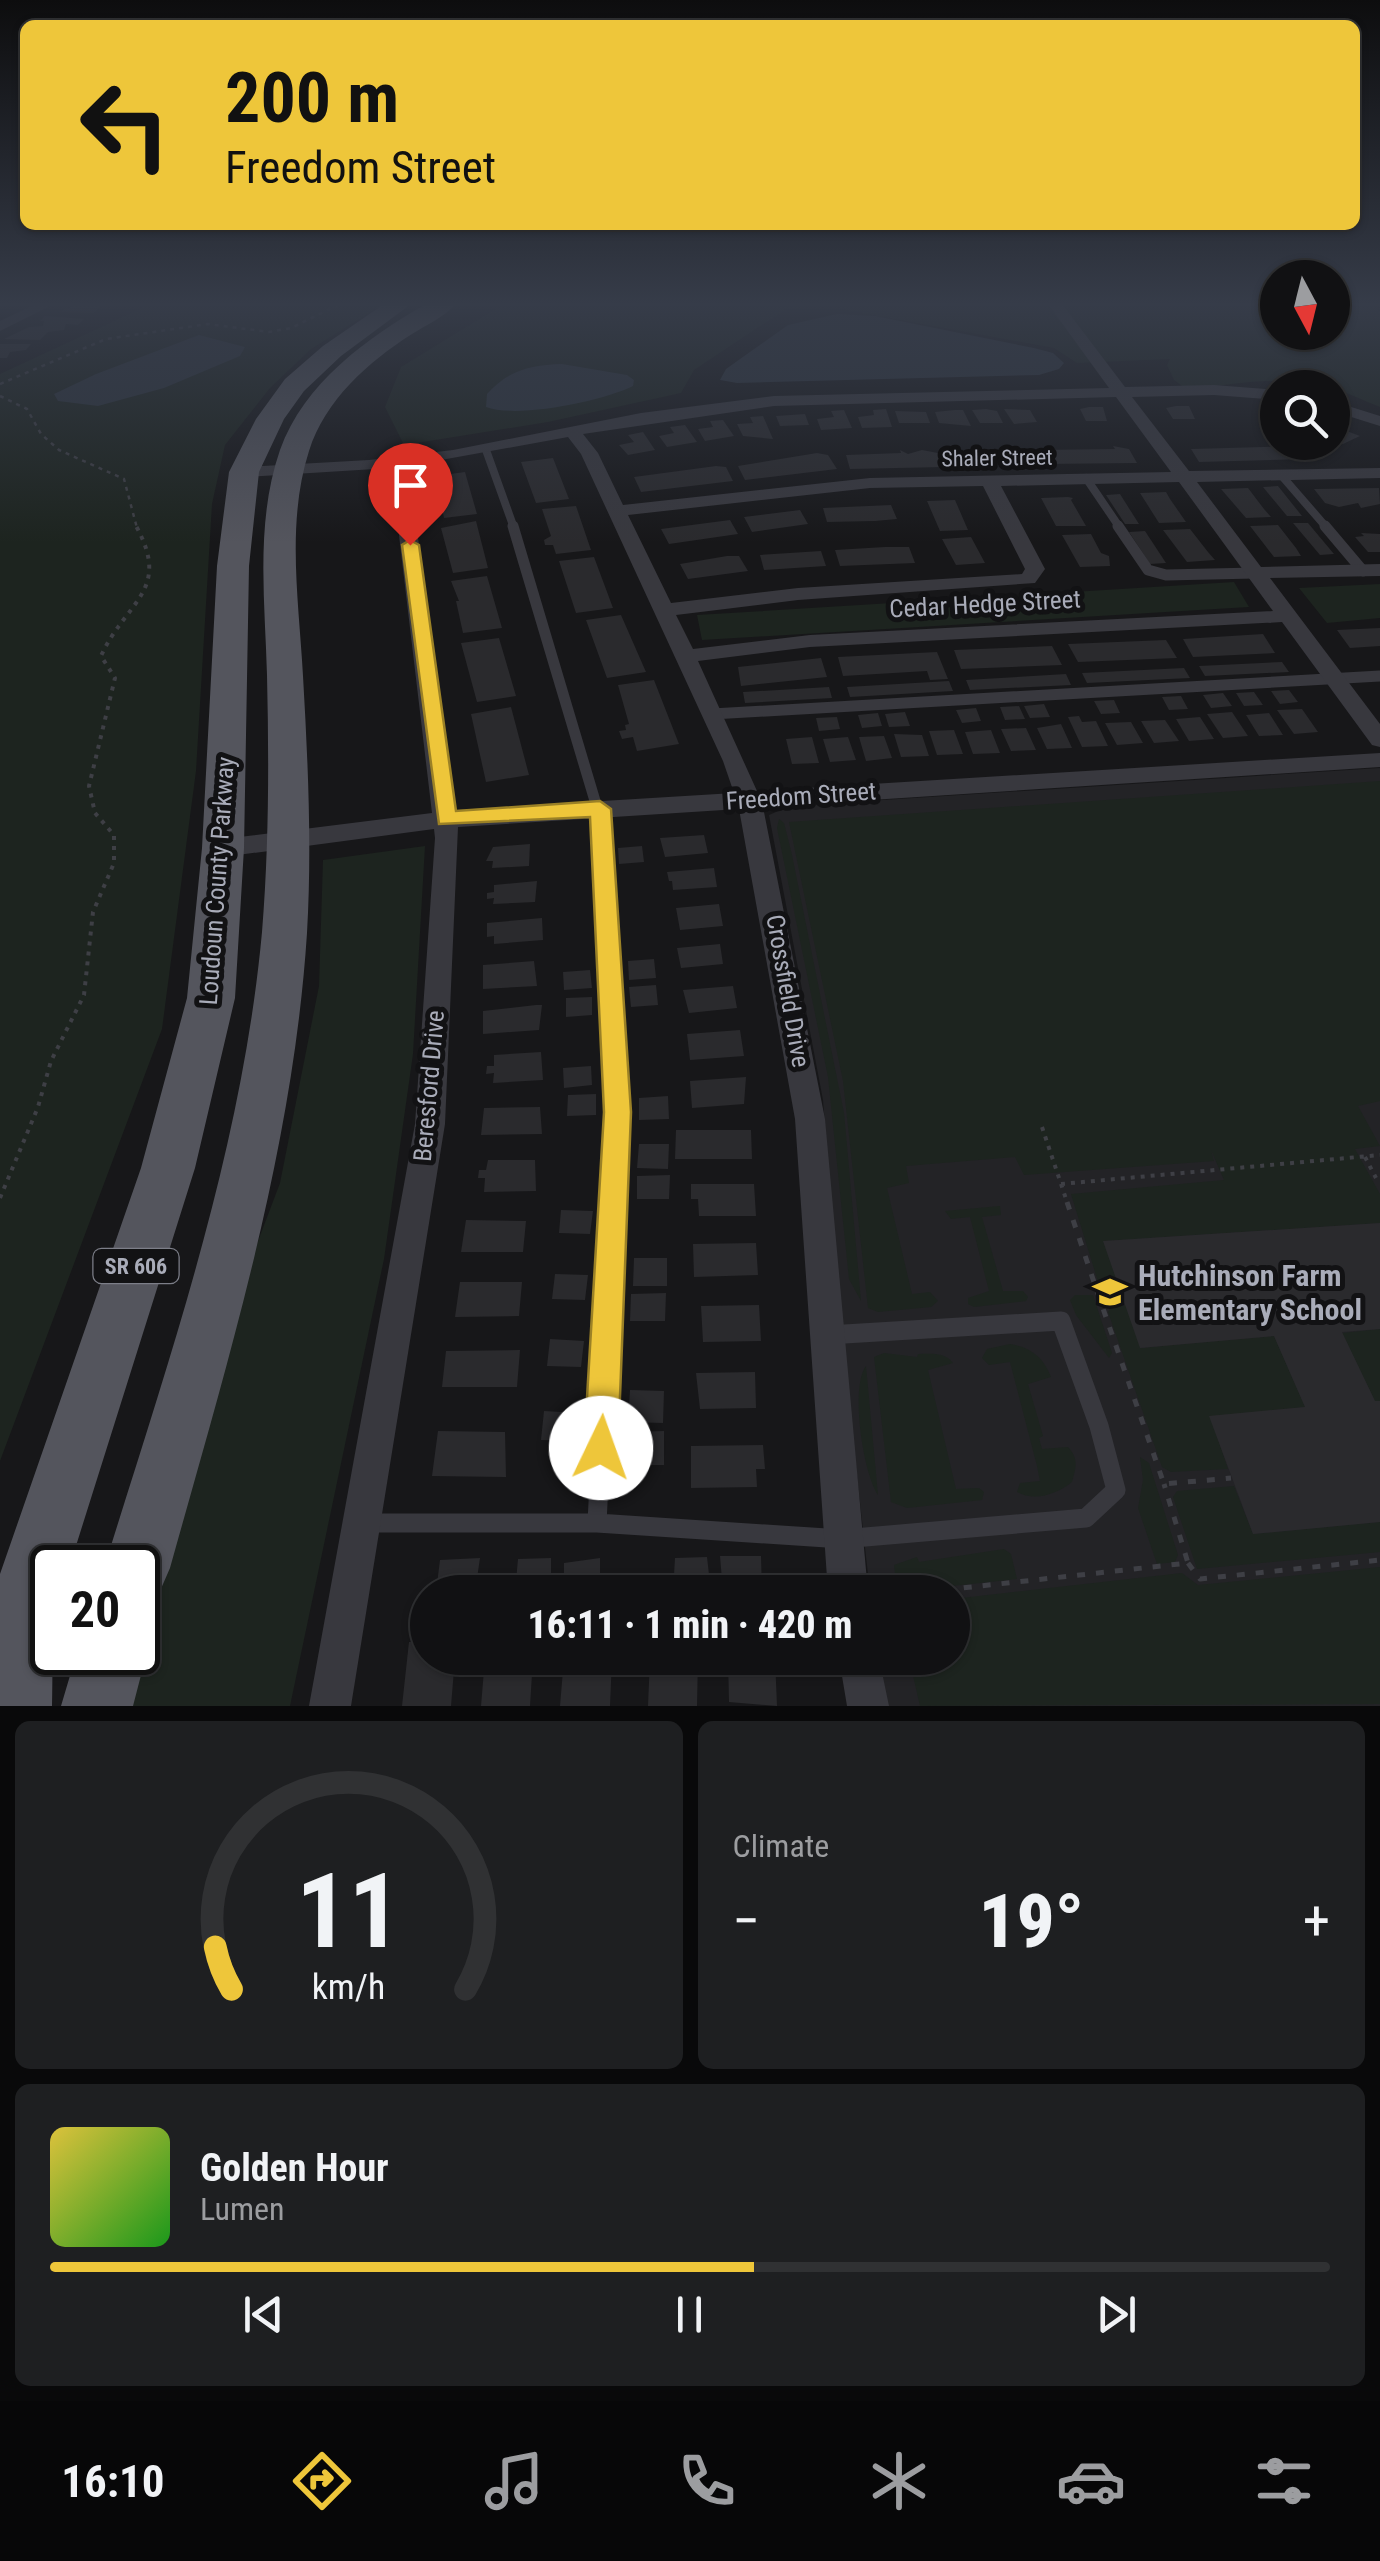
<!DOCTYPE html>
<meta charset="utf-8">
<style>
:root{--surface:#111113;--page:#1e1f21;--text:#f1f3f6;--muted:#9c9da0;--line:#303133;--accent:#eec63a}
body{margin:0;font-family:"Roboto Condensed",sans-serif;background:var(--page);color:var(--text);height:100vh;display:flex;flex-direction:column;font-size:38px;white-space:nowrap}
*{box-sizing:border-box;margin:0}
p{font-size:32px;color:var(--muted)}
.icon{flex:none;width:55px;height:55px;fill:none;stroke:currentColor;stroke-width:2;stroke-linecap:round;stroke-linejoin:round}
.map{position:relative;height:1706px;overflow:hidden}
.details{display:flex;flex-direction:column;gap:15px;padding:15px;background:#09090a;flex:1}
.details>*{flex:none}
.guide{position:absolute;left:20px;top:20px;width:1340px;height:210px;border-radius:15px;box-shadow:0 2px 8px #0004,0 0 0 2px var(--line);background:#eec63a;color:#111;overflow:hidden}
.needle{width:65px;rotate:173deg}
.buttons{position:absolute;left:1260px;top:260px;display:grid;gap:20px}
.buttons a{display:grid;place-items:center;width:90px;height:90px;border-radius:50%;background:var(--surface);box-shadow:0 2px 8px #0004,0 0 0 2px var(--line);font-size:50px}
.speed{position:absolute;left:30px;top:1545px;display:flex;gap:20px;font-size:50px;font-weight:700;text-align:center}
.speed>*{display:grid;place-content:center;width:130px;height:130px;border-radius:50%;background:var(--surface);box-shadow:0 2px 8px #0004,0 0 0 2px var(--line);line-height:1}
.speed .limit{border:5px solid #111;border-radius:15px;background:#fff;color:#111}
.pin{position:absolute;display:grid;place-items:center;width:85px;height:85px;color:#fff;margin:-102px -42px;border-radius:50% 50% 50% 0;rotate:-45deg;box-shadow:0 0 10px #0007}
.pin .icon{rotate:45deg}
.me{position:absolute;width:110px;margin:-55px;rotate:3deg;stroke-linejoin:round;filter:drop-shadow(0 0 8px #0008)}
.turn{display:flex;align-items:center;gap:35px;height:210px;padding:0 40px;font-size:45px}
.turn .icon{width:130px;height:130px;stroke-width:2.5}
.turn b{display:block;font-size:70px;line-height:85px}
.big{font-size:75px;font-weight:800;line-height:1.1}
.details .widget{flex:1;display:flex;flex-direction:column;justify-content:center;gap:15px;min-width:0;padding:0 35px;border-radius:15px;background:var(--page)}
.details .dial{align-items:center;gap:0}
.dial svg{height:260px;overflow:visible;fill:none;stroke:var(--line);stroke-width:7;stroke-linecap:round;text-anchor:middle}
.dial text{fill:var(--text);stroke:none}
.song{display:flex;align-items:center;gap:30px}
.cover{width:120px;height:120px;border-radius:15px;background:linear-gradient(135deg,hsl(50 70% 55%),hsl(120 70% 35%))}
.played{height:10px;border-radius:5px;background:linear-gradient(90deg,var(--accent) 55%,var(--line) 55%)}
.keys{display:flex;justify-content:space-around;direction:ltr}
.heat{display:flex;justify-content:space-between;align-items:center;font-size:55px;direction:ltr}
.details .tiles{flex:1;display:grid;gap:15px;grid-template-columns:1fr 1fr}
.widget:last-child{grid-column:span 2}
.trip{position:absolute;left:410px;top:1575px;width:560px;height:100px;border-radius:50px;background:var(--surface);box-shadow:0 2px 8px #0004,0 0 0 2px var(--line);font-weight:800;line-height:100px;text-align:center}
.tab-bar{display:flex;height:160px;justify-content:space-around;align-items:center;background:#070708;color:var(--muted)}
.tab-bar .icon{width:70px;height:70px}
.tab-bar .selected{color:var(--accent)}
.tab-bar b{font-size:45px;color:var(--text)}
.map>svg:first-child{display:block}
</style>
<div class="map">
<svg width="1380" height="1706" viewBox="0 0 1380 1706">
<rect width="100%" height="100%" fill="#171719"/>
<path fill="#232326" d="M1380,768V1706H884L877,1658H952V1592H870L845,1368L823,1100L769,815L790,806Z"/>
<path fill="#1d241f" d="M151,304H383L311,349L270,388L225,445L212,504L196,771L162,1029L0,1461V374Z
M504,304H823L786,309L694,370L681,393L548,422L404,445L385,407L401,367Z
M839,304H1277L1278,332H1332L1333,304H1371L1380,311V407C1364,401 1344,391 1330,387C1286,376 1233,382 1189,391L1174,380L1167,365L1170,359L1077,363L1054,348L841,309Z
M1234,582L1249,607L702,640L697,615Z
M1380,584V618L1327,623L1299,588Z
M1380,781V1101L1358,1106L1380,1146L1355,1149L1380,1194V1223L1104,1241L1120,1287L1106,1289L1099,1285L1071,1194L1224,1180L1211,1150L1214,1161L1024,1175L1015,1157L906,1166L909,1183L887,1188L912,1294L930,1292L938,1301L931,1307L878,1312L868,1308L843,1081L789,822Z
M779,819L784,823L792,855L844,1113L861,1301L849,1279L828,1077L777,828Z
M425,846L413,1054L384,1259L290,1706H132L229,1318L280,1183L319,986L323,860Z
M1000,1206L1001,1215L982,1217L1003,1291H1023L1028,1297L1026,1301L974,1307L968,1304V1298L989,1291L970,1217L951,1219L945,1211Z
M1075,1295H1093L1112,1353L1109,1358L1076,1315L1070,1300Z
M1127,1305L1141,1348L1274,1336L1305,1407L1210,1416L1228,1469L1171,1472L1162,1467L1108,1312L1111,1307Z
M1380,1329V1401H1375L1342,1333Z
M1010,1344C1031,1347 1044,1358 1051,1377L1028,1384L1043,1436L1039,1438L1042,1449L1068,1447C1079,1459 1076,1467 1072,1482C1057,1494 1035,1502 1017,1492L1020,1483L1040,1481L1037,1466L1010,1362L989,1365L982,1358L987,1349Z
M884,1353L917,1357L918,1354C930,1354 945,1352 953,1363L928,1370L956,1489L979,1488L984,1492L982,1500L907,1508L891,1502L874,1357Z
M866,1366L878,1495C863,1473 850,1387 866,1366Z
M1140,1457L1149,1463L1178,1555L1175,1562L1157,1564L1138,1508L1143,1480Z
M1234,1486L1253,1534L1380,1522V1552L1197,1569L1173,1497L1177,1491Z
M1004,1549L1011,1554L1017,1579L897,1592L894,1565L917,1557L919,1562Z
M1380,1567V1704L920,1706L909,1658H952L953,1599L1182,1573L1198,1585Z"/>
<path fill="#2d343d" d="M837,314L875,316L1034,348L1053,353L1064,363L1059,369L1039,375L737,383L720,380L726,369L788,325Z
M199,335L245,347L240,356L164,388L98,406L58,401L54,394L96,374Z
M562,364L627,375L634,380L633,386C603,401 517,419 486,407L487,394C508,370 531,365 562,364Z"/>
<path fill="#2a2a2d" d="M79,304H104L93,313L58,312Z
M45,316L84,319L78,325L66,324L64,330L48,332L40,340L4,339L29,327L43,326L44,321H40Z
M0,344H31L26,350L10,352L7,358H0Z
M1176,406H1189L1195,419H1173L1166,408Z
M1089,407H1103L1107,421H1086L1080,409Z
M886,409L892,427L862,428L858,417L874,415L873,410Z
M986,409L997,411L1003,423H980L972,410Z
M1004,409L1030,410L1037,422L1014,424Z
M844,410L852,428L821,430L817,419L834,417L831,411Z
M955,410H963L971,426L939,423L935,412Z
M895,411L926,412L930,423H899Z
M805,414L809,425L780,426L776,416Z
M763,416L773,439L743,436L737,424L753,423L750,417Z
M723,420L734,436L705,441L698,429L713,427L710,421Z
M685,425L697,442L667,447L659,436L674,433L670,427Z
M1336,427L1360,436L1343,444L1332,440Z
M643,432L655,450L628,455L619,445L634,442L628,435Z
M1113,446L1129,449L1137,463L1044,464L1037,450L1115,449Z
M1296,446L1306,459L1199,462L1191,449Z
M957,449L974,452L1017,449L1026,451L1033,465L954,467L949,453L958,452Z
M900,450L908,454L922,450L938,453L944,467L850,469L846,455L901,453Z
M817,453L828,455L837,469L745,480L738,466Z
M553,458L569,499L536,503L521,462Z
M716,466L726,467L733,481L641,492L634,477Z
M465,472L477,514L444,518L435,476Z
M1278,486L1302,516H1287L1263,487Z
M1248,488L1264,509L1271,517L1246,518L1221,489Z
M1379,488L1380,504L1361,508L1358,503L1339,507L1325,503L1314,489Z
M1166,492L1170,499L1186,522L1159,523L1140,493Z
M1120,494L1139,524H1125L1106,495Z
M1068,497L1073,498L1071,500L1086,526H1056L1041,498Z
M955,500L968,530L940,531L927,501Z
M891,505L897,519L875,521L827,522L823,508Z
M576,506L591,550L556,554L553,545H545L544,540L551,536L542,509Z
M800,510L808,524L752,532L744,517Z
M730,520L738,534L669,544L661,529Z
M476,521L488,568L453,573L441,528Z
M1293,523H1308L1334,554L1320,555Z
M1278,525L1296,548L1301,556L1274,557L1250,526Z
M1190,529L1208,552L1215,560L1187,562L1163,530Z
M1145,531L1166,563L1150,564L1129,532Z
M1361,533L1380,534V552H1368L1355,537L1364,536Z
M1091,534L1101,553L1109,556L1110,566L1080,567L1062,535Z
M971,537L985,563L956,565L942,539Z
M885,547H909L915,563L840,566L835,550Z
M821,551L826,566L764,570L760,555Z
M727,556H739L748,571L688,579L680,564Z
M594,557L613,608L576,613L559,561Z
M487,576L502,628L463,633L456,601H459L451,581Z
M621,615L646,672L607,678L586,620Z
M1380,628V646L1350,648L1337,630Z
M1263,634L1275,653L1193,657L1183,639Z
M499,638L516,696L477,702L461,643Z
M1166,640L1177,658L1078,662L1068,644Z
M1052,646L1062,665L961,669L954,650Z
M937,652L948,679L930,680L927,671L843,676L838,657Z
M821,658L827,677L741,686L738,667Z
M1282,662L1289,672L1205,676L1199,666Z
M1184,668L1190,678L1087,683L1082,673Z
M1066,674L1071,685L970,690L966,680Z
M654,680L679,744L637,751L633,737L622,739L619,731L626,730L625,725L629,724L618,685Z
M949,681L953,691L850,697L847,687Z
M829,687L832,698L745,703L743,692Z
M1289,690L1298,702L1280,704L1271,691Z
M1254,692L1263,705L1244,706L1236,693Z
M1223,693L1232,706L1211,708L1203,695Z
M1181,696L1188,709L1169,710L1162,697Z
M1114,700L1120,713L1101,714L1094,701Z
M1044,704L1050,717L1030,718L1024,706Z
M1019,706L1025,719L1005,720L1000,707Z
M511,707L529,775L486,782L471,714Z
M976,708L981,721L962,723L956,710Z
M1302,709L1318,732L1294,734L1277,710Z
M905,712L910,726L889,727L885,714Z
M1232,712L1248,736L1223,738L1207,714Z
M878,713L882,726L862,728L858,715Z
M1269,713L1283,735L1259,736L1246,715Z
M1079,716L1082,722L1096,721L1108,746L1082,747L1068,717Z
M837,717L840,729L819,731L816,718Z
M1200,717L1214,739L1189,741L1176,719Z
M1165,720L1179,741L1154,743L1141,721Z
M1131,722L1143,743L1117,745L1105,723Z
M1061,724L1072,748L1047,749L1037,728Z
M1026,728L1036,750L1011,751L1001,729Z
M954,730L963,754L937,755L929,731Z
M991,730L1000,753L973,754L965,732Z
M894,734L922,735L929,756L901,757Z
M884,736L892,758L866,761L859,737Z
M812,737L819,763L792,764L786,739Z
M848,737L856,760L830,762L823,739Z
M704,835L708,853L665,857L660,838Z
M530,844L529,866L492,868L493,861H486L493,847Z
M642,846L644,862L619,864L618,848Z
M714,868L717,887L673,890L672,881H669L667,872Z
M537,881L535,902L493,904L494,898L487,899V893L494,892V885Z
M719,904L723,926L680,930L676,908Z
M542,918L543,940L494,944V936L487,937V923Z
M720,944L723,964L681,968L677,948Z
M654,959L656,978L629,980L628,961Z
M534,961L537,986L483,989V965Z
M590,970L592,988L564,990L563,972Z
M656,985L658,1005L631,1007L629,987Z
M733,986L737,1008L689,1013L683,990Z
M592,997V1015L566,1017V998Z
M536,1005H542L539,1030L483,1034V1011Z
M740,1030L744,1056L690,1060L687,1034Z
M541,1052L543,1080L493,1083L494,1073L486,1074L487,1066H494V1055Z
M591,1066L592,1085L564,1088L563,1068Z
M746,1077L744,1104L692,1108L690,1081Z
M596,1094V1115L567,1116L568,1095Z
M668,1096L669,1119L639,1120V1098Z
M540,1107L542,1134L481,1135L484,1108Z
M676,1130H751L752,1159H675Z
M639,1144H669L668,1169L637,1168Z
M488,1160H535L536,1191L484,1192L485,1178H478L479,1170H486Z
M670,1175L669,1199H637V1176Z
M691,1184H754L756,1216H699L698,1199H691Z
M561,1210L593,1211L590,1234L559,1233Z
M466,1220L526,1221L523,1252H461Z
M1380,1223V1329L1342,1332L1375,1401H1380V1522L1253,1534L1209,1416L1305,1407L1274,1336L1140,1348L1103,1241Z
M756,1243L758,1275L694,1277L693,1244Z
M634,1258H667V1286H633Z
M555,1274L588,1275L585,1300L552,1299Z
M460,1282H522L519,1316L455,1317Z
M666,1293L665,1321H630L631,1294Z
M759,1305L761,1341L703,1342L701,1306Z
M550,1339L584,1341L581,1367L547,1366Z
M520,1350L517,1387H442L446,1351Z
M755,1372L756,1408L700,1409L696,1373Z
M630,1390L664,1391L663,1423L628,1422Z
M544,1411L579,1413L576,1441L541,1440Z
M438,1431L505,1432L506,1477L432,1476Z
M664,1431V1465H628L629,1432Z
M763,1445L765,1469H756L757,1487L691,1488V1446Z
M720,1556H761L762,1592H723Z
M707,1557L711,1592H673L675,1558Z
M480,1558L475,1592H436L440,1560Z
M551,1558V1592H515L518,1559Z
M600,1558V1592H564V1563Z
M428,1641V1658H455L451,1706H402L409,1642Z
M485,1658H533L530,1706H481Z
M564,1658H612L610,1706H560Z
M650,1658H698L697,1706H648Z
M728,1658H775L777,1706L729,1702Z"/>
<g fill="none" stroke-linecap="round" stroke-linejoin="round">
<path stroke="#3e3f45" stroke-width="2.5" stroke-dasharray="4 5" stroke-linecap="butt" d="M0,384L106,339L208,324L269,332L291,328L340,304
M0,396L27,409L41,434L59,450L124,479L137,528"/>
<path stroke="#3e3f45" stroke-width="4" stroke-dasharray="4 6" stroke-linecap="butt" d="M1042,1127L1068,1205
M1365,1157L1376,1178
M1061,1184L1380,1155
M0,1198L38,1107L51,1061L84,995L93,912L114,863V835L95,813L89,786L115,678L101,656C126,601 172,591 136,526"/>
<path stroke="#3e3f45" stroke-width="5" stroke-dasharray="8 11" stroke-linecap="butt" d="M1067,1202L1099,1297
M1124,1296L1099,1297L1164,1484L1231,1478
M1188,1563L1200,1579L1380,1560
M926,1592L1188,1563L1164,1484"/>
<path stroke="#38383e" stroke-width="8" d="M486,450L514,528
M1281,475L1327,528
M1086,478L1120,528"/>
<path stroke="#38383e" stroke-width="11" d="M513,526L601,821
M1118,526L1148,570L1166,575L1255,573
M1325,526L1363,571
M712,714L1380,676"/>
<path stroke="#38383e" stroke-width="14" d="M601,819L617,1112L612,1205"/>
<path stroke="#38383e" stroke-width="19" d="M364,1523H597L842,1539L1086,1518L1116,1490L1099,1426L1061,1321L828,1335
M597,1523L613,1202"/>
<path fill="#38383e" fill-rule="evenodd" d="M36,304H54L0,331V321Z
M1048,304H1062L1125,387L1214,385L1278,390V400L1214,395L1132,397L1189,471L1380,468V478L1197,482L1261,567L1380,564V576L1270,578L1380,724V747L1372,745L1282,622L810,647L698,661L757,791L1380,753V767L763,807L825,1119L868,1592H828L795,1119L739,809L458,827L445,1124L351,1706H309L415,1124L435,838L434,829L223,857L211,848L223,839L432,813L391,468L244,477L235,472L244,467L369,460L453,450L641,413L774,396L1109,388ZM1116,397L1171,472L870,478L623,505L598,453L583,434L774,406ZM568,437L581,454L723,761L734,793L456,810L408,466ZM1179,482L1273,611L810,635L693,649L676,615L798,600L1035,583L1045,569L1001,486ZM983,486L1025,569L1022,574L798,588L671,603L628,515L870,488Z
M1332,401L1380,416V426L1332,411Z
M839,1658H879L889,1706H847Z"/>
<path fill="#54555d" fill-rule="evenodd" d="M384,304H411L341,356L304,391L284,419L259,472L249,566L244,848L235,998L195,1168L69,1568H52C52,1615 53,1658 52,1706H0V1574L141,1168L187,998L202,848L217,566L229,472L256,419L285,379L323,346Z
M426,304H455C445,317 426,325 412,334C368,362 325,400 309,451C286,523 299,602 303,676C308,762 312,848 307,933C293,1150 228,1360 170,1568L160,1591L138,1601V1568H104C169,1359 242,1150 262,932C269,847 269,760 267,675C265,601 255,522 280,450C304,383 367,338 426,304Z
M138,1630L147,1652L133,1706H61L77,1652H138Z"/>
</g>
<linearGradient id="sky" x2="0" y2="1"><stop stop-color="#0d0d0e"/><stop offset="0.56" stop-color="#363c49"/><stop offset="1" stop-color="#363c49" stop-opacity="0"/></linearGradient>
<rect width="1380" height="543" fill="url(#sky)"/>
<path fill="#eec63a" stroke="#9b8126" stroke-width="2.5" d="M410,540L419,545L456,811L600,801L611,809L631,1112L618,1448L613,1460L601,1465L589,1460L584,1448L604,1112L590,817L439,824L402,545Z"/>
<defs>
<g id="school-bare" transform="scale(2.7)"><path d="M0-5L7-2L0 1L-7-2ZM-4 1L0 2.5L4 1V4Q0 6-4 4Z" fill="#eec63a" stroke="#121214" stroke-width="2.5" paint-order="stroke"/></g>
</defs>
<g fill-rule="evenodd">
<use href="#school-bare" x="1110" y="1292"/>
</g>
<g text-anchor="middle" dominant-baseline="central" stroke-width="10" stroke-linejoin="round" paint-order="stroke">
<g font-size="22" fill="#a9acb9" stroke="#121214">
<text transform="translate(997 458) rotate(-1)">Shaler Street</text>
</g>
<rect fill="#121214" stroke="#7c7e88" stroke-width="2.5" x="93.5" y="1249" width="85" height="34" rx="8"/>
<g font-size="22" font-weight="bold" fill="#a9acb9">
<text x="136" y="1266">SR 606</text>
</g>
<g font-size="25" fill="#a9acb9" stroke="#121214">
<text transform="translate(985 604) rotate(-3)">Cedar Hedge Street</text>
<text transform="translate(801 796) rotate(-4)">Freedom Street</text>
<text transform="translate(217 881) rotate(-86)">Loudoun County Parkway</text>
<text transform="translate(788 991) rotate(80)">Crossfield Drive</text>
<text transform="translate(429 1086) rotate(-85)">Beresford Drive</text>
</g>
<g font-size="30" font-weight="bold" fill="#a9acb9" stroke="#121214" text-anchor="start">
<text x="1138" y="1275">Hutchinson Farm<tspan x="1138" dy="34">Elementary School</tspan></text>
</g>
</g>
</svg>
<div class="buttons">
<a><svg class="needle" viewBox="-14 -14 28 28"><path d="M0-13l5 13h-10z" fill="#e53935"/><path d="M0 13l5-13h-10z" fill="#9c9da0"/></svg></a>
<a><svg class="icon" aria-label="search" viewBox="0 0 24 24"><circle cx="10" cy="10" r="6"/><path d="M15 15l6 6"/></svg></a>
</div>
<div class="speed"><div class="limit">20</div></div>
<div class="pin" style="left:410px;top:545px;background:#d93025"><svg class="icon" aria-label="arrive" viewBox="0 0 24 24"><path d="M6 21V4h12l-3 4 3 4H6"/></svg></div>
<svg class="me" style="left:601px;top:1448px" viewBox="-20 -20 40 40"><circle r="19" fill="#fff"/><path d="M0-13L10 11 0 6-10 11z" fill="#eec63a"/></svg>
<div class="trip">16:11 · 1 min · 420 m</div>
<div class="guide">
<div class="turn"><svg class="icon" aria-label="left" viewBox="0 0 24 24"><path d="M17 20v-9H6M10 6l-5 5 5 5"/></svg><div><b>200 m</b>Freedom Street</div></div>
</div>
</div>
<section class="details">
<div class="tiles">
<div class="widget dial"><svg viewBox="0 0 100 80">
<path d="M14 69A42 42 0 1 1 86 69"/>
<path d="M14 69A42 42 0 0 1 9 56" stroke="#eec63a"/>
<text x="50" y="56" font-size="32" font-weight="700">11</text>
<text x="50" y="72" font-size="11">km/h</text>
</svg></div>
<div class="widget"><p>Climate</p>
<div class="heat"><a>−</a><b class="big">19°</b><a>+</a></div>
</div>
<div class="widget">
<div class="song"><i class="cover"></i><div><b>Golden Hour</b><p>Lumen</p></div></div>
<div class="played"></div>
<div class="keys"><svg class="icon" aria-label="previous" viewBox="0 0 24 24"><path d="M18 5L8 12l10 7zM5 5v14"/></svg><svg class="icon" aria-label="pause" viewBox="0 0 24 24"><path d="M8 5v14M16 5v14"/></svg><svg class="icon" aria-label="next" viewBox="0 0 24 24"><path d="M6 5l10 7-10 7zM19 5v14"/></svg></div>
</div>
</div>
</section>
<nav class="tab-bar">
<b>16:10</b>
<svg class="icon selected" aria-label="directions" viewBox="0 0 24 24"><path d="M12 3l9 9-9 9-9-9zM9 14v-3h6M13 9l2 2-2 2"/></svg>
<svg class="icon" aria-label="music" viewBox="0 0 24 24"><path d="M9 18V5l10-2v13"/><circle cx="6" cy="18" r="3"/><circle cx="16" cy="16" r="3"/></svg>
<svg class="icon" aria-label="phone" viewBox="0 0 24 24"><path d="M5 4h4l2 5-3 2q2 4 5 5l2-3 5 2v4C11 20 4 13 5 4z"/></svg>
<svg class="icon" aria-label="climate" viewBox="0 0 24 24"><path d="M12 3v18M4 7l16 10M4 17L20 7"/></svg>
<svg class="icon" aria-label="car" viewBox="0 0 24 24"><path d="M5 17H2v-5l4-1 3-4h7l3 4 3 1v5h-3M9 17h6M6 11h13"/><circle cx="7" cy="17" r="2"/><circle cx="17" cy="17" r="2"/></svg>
<svg class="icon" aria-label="filters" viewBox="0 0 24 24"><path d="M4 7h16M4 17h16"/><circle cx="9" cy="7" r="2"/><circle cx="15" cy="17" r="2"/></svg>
</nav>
